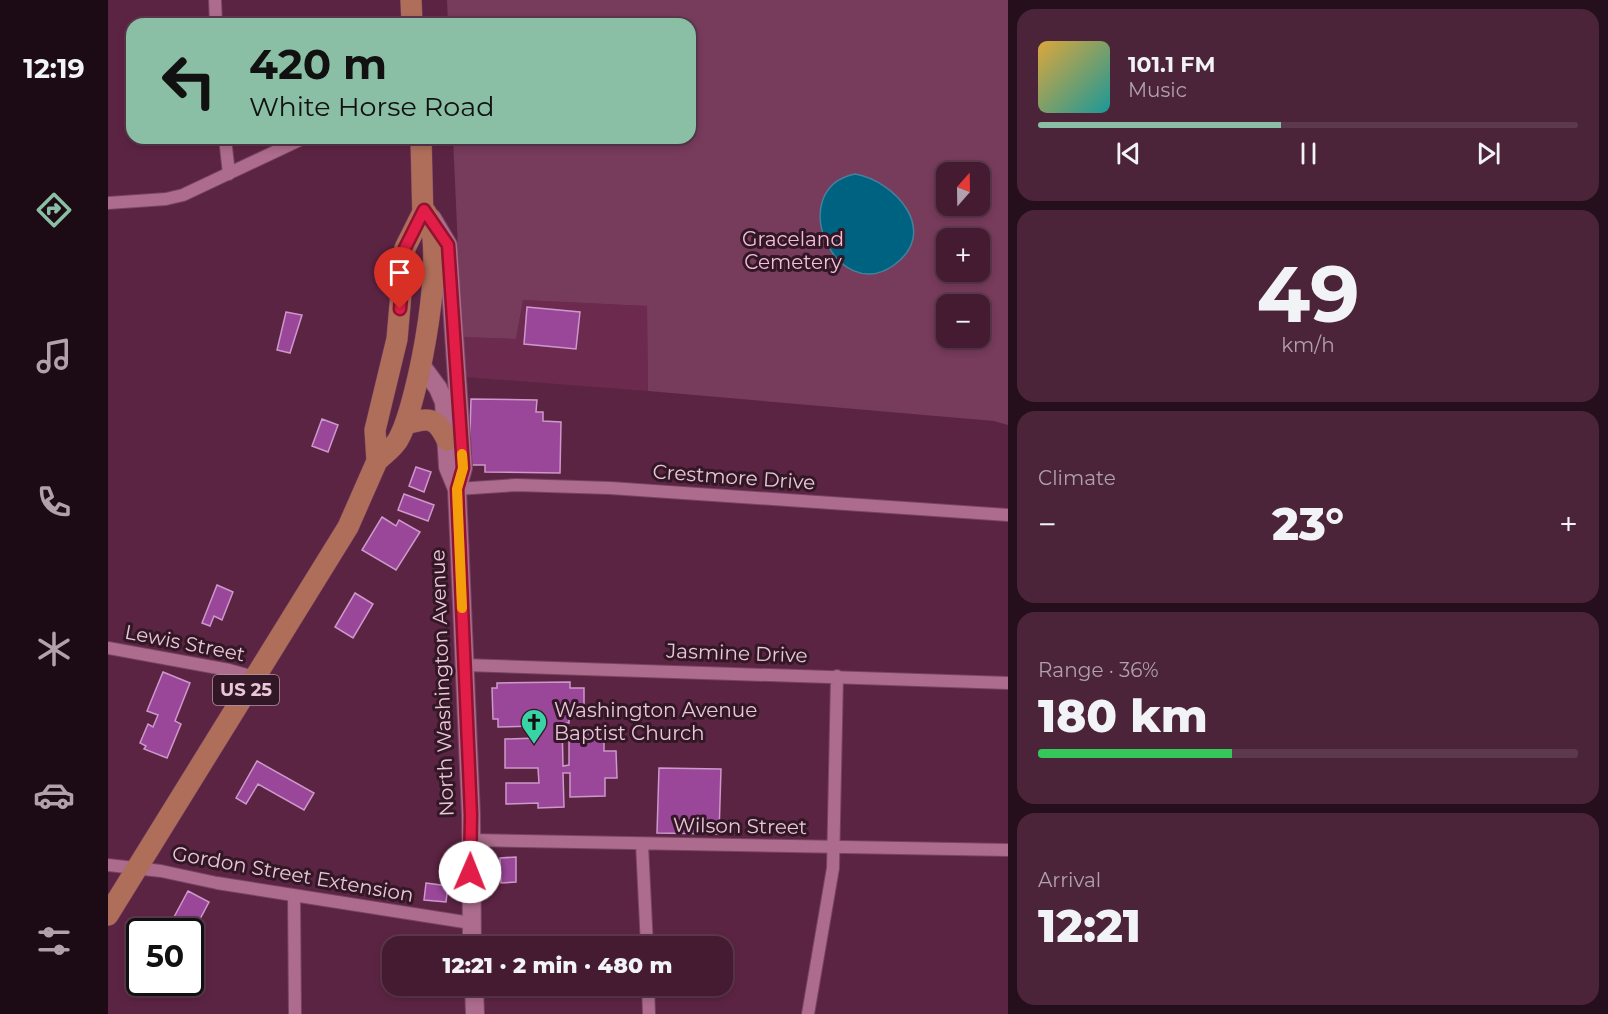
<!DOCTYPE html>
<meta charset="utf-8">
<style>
:root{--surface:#451b32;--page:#4c243a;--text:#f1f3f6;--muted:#b0a1ac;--line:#5d394d;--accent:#8abfa5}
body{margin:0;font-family:Montserrat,sans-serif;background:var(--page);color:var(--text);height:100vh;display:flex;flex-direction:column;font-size:22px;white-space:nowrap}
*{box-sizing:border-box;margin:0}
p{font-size:20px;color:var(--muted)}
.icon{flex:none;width:33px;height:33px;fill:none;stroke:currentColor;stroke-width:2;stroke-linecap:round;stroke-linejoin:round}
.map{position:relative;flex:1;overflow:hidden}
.side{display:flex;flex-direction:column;gap:9px;padding:9px;background:#260f1c;width:600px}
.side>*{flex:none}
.banner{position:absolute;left:18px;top:18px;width:570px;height:126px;border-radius:18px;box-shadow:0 3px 9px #0003,0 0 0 2px var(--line);background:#8abfa5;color:#111;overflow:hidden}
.needle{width:39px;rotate:20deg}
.fabs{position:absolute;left:828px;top:162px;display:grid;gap:12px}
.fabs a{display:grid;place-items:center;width:54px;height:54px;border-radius:12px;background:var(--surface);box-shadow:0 3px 9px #0003,0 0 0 2px var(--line);font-size:30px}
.speed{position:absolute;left:18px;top:918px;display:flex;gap:12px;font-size:30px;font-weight:700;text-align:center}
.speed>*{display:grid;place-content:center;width:78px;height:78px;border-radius:50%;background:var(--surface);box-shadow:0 3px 9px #0003,0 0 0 2px var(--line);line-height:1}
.speed .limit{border:3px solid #111;border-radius:9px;background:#fff;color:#111}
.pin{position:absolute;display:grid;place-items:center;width:51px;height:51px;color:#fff;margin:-62px -26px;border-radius:50% 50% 50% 0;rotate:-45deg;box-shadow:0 0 6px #0007}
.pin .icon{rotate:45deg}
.me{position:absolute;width:66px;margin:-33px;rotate:1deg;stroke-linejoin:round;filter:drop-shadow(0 0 4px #0008)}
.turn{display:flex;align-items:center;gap:21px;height:126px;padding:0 24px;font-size:27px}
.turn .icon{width:78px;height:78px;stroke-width:2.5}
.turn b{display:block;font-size:42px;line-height:51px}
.big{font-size:45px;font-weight:800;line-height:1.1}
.side .widget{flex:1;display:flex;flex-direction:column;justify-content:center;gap:9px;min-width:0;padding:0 21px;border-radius:18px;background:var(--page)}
.side .dial{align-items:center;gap:0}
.dial b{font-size:78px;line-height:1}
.song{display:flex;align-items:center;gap:18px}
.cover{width:72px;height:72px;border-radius:9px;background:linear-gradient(135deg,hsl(40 70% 55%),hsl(180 70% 35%))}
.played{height:6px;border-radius:3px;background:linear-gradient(90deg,var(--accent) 45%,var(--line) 45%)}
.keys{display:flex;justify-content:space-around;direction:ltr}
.heat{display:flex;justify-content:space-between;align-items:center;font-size:33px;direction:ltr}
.charge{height:9px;border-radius:4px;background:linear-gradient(90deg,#34c759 36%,var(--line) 0)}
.trip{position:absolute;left:274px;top:936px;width:351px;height:60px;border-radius:18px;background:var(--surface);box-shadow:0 3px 9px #0003,0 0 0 2px var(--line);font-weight:800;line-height:60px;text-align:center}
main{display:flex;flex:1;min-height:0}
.dock{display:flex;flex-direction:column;width:108px;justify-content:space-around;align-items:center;background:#1c0b14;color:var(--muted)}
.dock .icon{width:42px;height:42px}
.dock .on{color:var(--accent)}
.dock b{font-size:27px;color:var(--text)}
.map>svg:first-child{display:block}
</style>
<main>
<nav class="dock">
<b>12:19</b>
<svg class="icon on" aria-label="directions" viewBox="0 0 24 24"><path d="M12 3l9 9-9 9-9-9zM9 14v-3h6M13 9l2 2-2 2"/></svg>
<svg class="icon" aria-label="music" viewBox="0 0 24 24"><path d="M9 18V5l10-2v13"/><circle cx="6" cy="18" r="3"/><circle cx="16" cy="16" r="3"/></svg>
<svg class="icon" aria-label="phone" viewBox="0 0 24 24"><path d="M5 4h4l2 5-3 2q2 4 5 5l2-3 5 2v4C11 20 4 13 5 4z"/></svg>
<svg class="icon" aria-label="climate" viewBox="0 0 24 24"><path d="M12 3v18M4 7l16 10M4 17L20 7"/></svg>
<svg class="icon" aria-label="car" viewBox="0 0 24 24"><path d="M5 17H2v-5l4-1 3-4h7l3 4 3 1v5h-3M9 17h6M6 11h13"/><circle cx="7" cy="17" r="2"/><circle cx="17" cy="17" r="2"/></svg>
<svg class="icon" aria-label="filters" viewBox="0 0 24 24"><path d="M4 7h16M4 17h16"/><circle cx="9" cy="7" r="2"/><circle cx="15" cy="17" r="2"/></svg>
</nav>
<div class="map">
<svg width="900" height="1014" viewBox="0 0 900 1014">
<rect width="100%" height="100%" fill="#5c2443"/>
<path fill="#6b2a4e" d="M415,300L539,306L540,391L356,377L354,337L408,339Z"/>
<path fill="#773b5c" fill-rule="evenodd" d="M339,0H900V425L886,421L540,391L539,306L415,300L408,339L354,337L345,138H582V24H340ZM838,172H872V206H838ZM838,238H872V272H838ZM838,304H872V338H838Z"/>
<path fill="#006281" stroke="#46809b" stroke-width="1.5" d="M747,174C788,181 832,232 786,265C728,307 675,189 747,174Z"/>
<path fill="#9a4799" stroke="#cd98cb" stroke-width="1.5" d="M419,307L472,312L468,349L416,344Z
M178,312L194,315L182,353L169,350Z
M363,399L429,400L428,412H435V421L453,422L452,473L377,472V465H361Z
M214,419L230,425L220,452L204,446Z
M308,467L323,472L316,492L301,486Z
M296,494L326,505L320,521L290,510Z
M274,517L288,526L291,520L312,532L288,570L254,550Z
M109,585L125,592L114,620L106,616L102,626L94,623Z
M247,593L265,604L245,638L227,627Z
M55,672L82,683L67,721L73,724L59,758L36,749L38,746L32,743L40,724L45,727L50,715L39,711Z
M462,682V688H476V717H461V723H454L455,766L461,765V733L496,732V751H508L509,778H497V796L462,797V773H455L456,807L430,808V803L398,804V783H431L430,768H397V739L429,738V726L390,727V719H385L384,688H389V683Z
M149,761L206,793L196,810L150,784L138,804L128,798Z
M551,768L613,769L611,834L549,833Z
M408,857V882L393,883L392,858Z
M318,883L340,886L338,902L316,900Z
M80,891L101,902L82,938V932H58Z"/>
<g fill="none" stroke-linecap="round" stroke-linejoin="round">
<g stroke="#764461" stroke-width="14">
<path id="minor" d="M107,0L108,24
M117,138L121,174
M0,203L58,199L75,195L196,138
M349,489L408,485L502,488L900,515
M0,648L121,670L146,677
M357,665L900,683
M362,840L900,850
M534,844L539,946
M0,865L53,871L109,883L363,923
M186,896L187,1014
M540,986L541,1014
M700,1014L725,868L729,676"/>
</g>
<g stroke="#764461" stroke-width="20">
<path id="secondary" d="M324,218L340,245L355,468L349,489
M313,365L330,388L336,402L340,467L349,489L363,815L364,946
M366,986L367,1014"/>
</g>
<g stroke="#764461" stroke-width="22">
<path id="trunk" d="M303,0L304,24
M313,138L315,221
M298,424C321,417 328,417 339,440
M269,461C276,454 287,447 291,438C310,403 342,239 316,210
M0,915L240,527L269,461L267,430L289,339L297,248L316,210"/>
</g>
<use href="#minor" stroke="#ad6c8d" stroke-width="12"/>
<use href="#secondary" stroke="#ad6c8d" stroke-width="18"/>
<use href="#trunk" stroke="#ae6e5a" stroke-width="21"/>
</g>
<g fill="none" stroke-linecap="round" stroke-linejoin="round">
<g stroke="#92132f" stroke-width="15">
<path id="route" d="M292,309L297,248L316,210L340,245L355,468L349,489L363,815L362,872"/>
</g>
<use href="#route" stroke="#e11d48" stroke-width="10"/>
<path stroke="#f59e0b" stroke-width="10" d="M354,608L349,489L355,468L354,454"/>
</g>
<defs>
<g id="church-pin" transform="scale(1.35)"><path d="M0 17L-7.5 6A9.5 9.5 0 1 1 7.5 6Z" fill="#38d4a6" stroke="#321826"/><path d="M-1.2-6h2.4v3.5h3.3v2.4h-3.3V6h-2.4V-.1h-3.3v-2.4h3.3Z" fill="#111"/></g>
</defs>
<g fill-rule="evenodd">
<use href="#church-pin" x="426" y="722"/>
</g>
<g text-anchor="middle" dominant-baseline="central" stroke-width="6" stroke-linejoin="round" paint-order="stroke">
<rect fill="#321826" stroke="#b392a2" stroke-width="1.5" x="105" y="675" width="66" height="30" rx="4.5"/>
<g font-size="18" font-weight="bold" fill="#eac6d7">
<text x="138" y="690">US 25</text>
</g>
<g font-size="20" fill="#f5bdd8" stroke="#321826">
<text x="685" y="239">Graceland<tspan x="685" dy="23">Cemetery</tspan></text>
</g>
<g font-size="20" fill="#eac6d7" stroke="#321826">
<text transform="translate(626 477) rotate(4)">Crestmore Drive</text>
<text transform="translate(77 643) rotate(11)">Lewis Street</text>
<text transform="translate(629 653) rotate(2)">Jasmine Drive</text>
<text transform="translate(334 683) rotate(-92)">North Washington Avenue</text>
<text transform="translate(632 826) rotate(1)">Wilson Street</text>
<text transform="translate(185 874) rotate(10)">Gordon Street Extension</text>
</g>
<g font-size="20" fill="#eac6d7" stroke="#321826" text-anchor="start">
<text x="446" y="710">Washington Avenue<tspan x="446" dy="23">Baptist Church</tspan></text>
</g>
</g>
</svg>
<div class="fabs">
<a><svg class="needle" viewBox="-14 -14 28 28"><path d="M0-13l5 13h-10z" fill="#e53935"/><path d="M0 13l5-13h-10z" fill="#b0a1ac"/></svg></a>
<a>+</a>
<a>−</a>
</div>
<div class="speed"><div class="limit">50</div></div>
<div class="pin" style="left:292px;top:309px;background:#d93025"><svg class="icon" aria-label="arrive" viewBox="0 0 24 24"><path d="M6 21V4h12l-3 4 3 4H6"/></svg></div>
<svg class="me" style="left:362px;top:872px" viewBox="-20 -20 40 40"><circle r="19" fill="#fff"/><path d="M0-13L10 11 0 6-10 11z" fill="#e11d48"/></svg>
<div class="trip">12:21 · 2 min · 480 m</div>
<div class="banner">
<div class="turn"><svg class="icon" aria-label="left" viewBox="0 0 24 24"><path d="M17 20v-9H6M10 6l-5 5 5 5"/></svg><div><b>420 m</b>White Horse Road</div></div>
</div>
</div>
<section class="side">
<div class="widget">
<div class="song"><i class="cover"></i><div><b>101.1 FM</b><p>Music</p></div></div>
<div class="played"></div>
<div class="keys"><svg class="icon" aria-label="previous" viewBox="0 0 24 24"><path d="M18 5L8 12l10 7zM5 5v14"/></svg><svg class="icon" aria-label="pause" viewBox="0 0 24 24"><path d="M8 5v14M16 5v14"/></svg><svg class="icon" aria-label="next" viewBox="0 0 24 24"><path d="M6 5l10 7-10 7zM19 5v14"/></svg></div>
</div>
<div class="widget dial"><b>49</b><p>km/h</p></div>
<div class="widget"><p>Climate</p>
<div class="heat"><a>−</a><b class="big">23°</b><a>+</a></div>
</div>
<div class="widget"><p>Range · 36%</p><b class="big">180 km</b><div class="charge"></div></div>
<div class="widget"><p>Arrival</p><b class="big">12:21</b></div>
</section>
</main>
